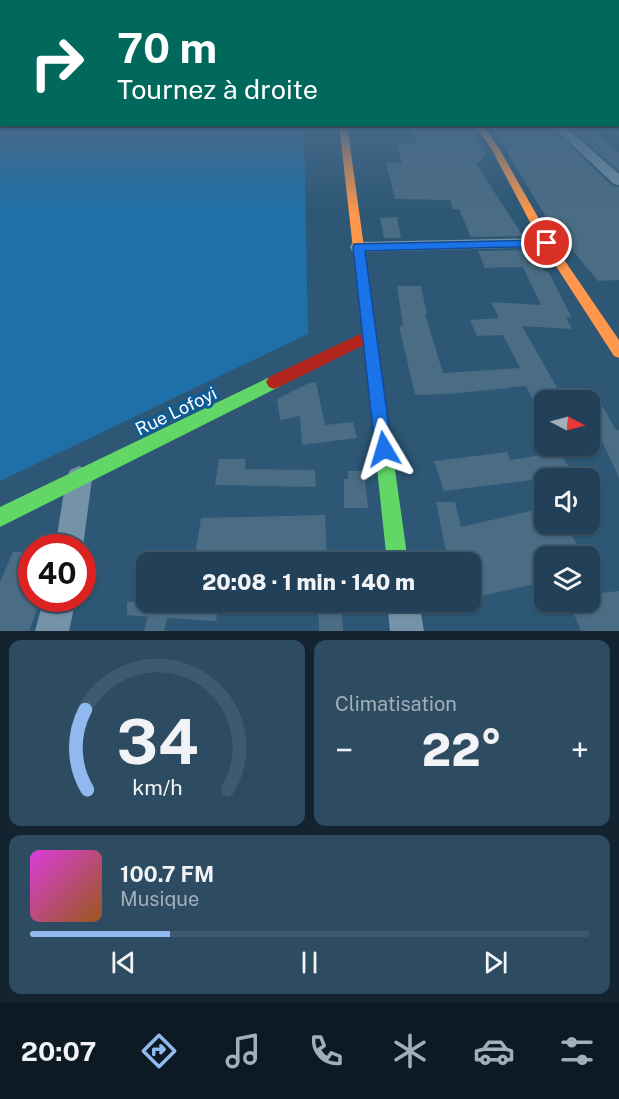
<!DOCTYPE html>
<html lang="fr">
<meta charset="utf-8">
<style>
:root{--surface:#224158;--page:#2e4c61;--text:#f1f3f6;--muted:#a2afba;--line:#3f5a6e;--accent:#90b9f0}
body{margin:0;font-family:"Public Sans",sans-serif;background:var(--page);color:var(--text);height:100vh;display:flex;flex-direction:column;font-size:22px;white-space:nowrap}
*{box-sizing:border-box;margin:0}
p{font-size:20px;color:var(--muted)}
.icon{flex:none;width:33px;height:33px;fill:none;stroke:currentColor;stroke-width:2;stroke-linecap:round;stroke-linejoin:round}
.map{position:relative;height:631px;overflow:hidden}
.panel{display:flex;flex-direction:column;gap:9px;padding:9px;background:#132430;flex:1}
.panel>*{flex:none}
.top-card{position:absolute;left:0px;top:0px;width:620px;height:126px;box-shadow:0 2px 4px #0004,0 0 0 2px var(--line);background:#00695c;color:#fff;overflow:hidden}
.needle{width:39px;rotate:96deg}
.fabs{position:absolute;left:534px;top:390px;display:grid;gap:12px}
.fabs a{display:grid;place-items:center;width:66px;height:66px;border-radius:12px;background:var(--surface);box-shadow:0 2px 4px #0004,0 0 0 2px var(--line);font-size:30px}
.speed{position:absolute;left:18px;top:534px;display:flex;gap:12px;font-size:30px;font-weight:700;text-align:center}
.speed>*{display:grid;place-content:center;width:78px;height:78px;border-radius:50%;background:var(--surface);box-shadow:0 2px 4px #0004,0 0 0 2px var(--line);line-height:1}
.speed .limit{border:9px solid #d22;background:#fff;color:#111}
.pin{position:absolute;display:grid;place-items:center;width:51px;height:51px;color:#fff;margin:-26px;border:3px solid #fff;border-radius:50%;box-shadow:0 2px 6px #0007}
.me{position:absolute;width:66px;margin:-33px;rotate:353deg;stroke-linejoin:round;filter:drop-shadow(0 0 4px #0008)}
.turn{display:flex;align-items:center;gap:21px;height:126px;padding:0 18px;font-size:27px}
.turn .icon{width:78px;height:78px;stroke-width:2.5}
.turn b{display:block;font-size:42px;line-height:51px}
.big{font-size:45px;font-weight:800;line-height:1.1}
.panel .widget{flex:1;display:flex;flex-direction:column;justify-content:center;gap:9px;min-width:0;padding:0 21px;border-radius:12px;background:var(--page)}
.panel .dial{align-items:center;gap:0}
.dial svg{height:156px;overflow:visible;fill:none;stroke:var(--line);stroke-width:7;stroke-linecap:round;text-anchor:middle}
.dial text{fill:var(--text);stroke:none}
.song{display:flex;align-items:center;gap:18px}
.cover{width:72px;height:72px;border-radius:9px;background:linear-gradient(135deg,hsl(300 70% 55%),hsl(30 70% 35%))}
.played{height:6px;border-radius:3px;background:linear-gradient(90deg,var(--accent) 25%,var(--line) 25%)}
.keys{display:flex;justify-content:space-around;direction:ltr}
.heat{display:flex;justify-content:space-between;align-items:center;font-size:33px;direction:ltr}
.panel .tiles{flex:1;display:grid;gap:9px;grid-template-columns:1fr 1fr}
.widget:last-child{grid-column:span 2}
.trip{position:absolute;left:136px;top:552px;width:345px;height:60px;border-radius:12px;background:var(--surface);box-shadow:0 2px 4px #0004,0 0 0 2px var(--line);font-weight:800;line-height:60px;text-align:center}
.menu{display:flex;height:96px;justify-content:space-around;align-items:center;background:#0e1a23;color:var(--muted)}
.menu .icon{width:42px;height:42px}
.menu .selected{color:var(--accent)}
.menu b{font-size:27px;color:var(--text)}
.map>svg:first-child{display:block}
</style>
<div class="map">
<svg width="619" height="631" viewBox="0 0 619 631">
<rect width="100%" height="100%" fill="#2d5775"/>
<path fill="#1f70a8" d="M0,124L304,125L308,334L0,481Z"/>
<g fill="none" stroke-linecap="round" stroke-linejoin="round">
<path stroke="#3c729a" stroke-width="4.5" d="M607,124L619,134"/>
</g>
<path fill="#4a6c84" d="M421,124H468L487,155L476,164L523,236L471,237L459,209H453L450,200L395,199L386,163H402L397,144H417L410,127H422Z
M490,124H548L612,186L619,187V280L598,281L549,222Z
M566,124H585L619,152V171Z
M397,217L401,238H384L380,218Z
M532,250L545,271H548L572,318L566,317L572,329L522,326L564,400H533L526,386L449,394L415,395L399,326H403L397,286H421L427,314H425L443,373L520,368L503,335L477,336L470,320L499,318L491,302L541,305L523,267L485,268L478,251Z
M316,382L325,425L353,422L357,438L302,445L300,416L280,420L277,399L307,384Z
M573,395L597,396L616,430H619V478L602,441H597L590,427V400H576Z
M507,452L510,460L560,452L573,475L444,491L434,461Z
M219,459H245V469L315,470L316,487L215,485Z
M348,471H364L368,508H344V479H348Z
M436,502H455L461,527L544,508V524H566L583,556H544V582L476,597L471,584V561H448Z
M325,515L327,559L260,562V553L227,554L226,562H207L209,555H195L201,518Z
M13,552H32V598H41L29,631H0V582Z
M619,591V631H581L569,602H590V594Z
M127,602H219L216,621L167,618L164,631H144L148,617L127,615Z
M318,602H341L343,631H319Z"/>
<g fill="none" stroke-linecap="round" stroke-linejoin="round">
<path fill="#7493a8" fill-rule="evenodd" d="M550,124H562L619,174V185L614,184Z
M547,238L553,239L555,243L553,247L358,252L352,251L350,247L352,243L358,242Z
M79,466L88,470L92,479L82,554V548H55L66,479L70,470Z
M44,598H76L69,631H35Z
M387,602H419L424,631H390Z"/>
<path fill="#63d668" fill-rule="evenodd" d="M372,350L377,352L379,356L408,562H387L365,356L367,352Z
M274,375L279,377L282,382L279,387L0,527V507Z"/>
<path fill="#ff974d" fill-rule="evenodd" d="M339,124H347L379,356L377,360L372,362L367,360L365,356Z
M475,124H482L500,150L552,242L619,340V358L614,356L541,243L492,150Z"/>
<path fill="#b3261e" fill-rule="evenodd" d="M369,330L374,332L376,336L374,340L279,387L274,389L269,387L266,382L269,377Z"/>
</g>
<linearGradient id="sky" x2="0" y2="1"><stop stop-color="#193040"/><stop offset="0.58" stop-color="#466989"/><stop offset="1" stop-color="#466989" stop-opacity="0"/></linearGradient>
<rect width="619" height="213" fill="url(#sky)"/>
<path fill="#1a73e8" stroke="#114b97" stroke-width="1.5" d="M547,240L553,243L551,246L365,251L392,449L390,456L384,458L377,456L375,449L353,247L354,244Z"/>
<g text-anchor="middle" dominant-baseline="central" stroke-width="6" stroke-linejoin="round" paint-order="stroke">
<g font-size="18" fill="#fff" stroke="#0f5b93">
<text transform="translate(176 411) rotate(-26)">Rue Lofoyi</text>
</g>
</g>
</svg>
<div class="fabs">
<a><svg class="needle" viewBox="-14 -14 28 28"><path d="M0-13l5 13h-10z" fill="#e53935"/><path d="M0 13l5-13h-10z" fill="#a2afba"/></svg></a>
<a><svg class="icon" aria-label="sound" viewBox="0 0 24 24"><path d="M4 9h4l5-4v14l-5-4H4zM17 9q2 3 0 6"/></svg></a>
<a><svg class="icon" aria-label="layers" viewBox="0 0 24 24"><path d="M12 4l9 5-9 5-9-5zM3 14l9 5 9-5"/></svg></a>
</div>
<div class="speed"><div class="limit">40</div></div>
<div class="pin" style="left:547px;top:243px;background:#d93025"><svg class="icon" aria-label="arrive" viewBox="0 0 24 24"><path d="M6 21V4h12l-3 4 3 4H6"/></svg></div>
<svg class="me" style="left:384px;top:449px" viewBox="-20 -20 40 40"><path d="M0-17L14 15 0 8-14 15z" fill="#1a73e8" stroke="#fff" stroke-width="4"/></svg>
<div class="trip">20:08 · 1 min · 140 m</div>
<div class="top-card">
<div class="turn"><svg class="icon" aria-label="right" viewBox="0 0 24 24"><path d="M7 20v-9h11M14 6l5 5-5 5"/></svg><div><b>70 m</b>Tournez à droite</div></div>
</div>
</div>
<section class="panel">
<div class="tiles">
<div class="widget dial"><svg viewBox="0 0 100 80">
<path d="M14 69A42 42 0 1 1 86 69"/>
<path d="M14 69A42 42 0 0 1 13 28" stroke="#90b9f0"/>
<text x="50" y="56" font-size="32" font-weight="700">34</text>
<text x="50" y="72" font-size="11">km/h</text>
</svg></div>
<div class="widget"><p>Climatisation</p>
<div class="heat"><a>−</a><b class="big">22°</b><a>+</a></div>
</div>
<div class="widget">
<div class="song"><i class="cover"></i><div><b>100.7 FM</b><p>Musique</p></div></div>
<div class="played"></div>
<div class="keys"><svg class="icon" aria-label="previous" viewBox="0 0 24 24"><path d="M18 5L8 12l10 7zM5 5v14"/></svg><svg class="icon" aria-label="pause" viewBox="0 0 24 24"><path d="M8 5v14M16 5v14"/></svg><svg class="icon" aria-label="next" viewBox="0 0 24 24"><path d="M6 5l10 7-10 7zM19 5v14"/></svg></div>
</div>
</div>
</section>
<nav class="menu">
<b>20:07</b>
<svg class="icon selected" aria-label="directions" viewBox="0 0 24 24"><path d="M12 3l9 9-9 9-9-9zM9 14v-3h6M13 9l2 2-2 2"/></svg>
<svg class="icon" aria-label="music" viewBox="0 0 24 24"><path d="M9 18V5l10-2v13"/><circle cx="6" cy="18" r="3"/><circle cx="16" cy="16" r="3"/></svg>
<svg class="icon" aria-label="phone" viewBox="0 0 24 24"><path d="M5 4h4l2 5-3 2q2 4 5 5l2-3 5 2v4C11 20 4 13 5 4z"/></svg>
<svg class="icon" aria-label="climate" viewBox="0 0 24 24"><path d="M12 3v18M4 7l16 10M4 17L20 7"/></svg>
<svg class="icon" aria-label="car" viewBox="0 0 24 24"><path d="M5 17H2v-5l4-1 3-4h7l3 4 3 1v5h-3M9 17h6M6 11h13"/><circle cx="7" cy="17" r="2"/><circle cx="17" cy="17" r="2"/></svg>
<svg class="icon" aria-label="filters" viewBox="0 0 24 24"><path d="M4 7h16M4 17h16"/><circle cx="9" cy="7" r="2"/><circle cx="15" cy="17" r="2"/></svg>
</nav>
